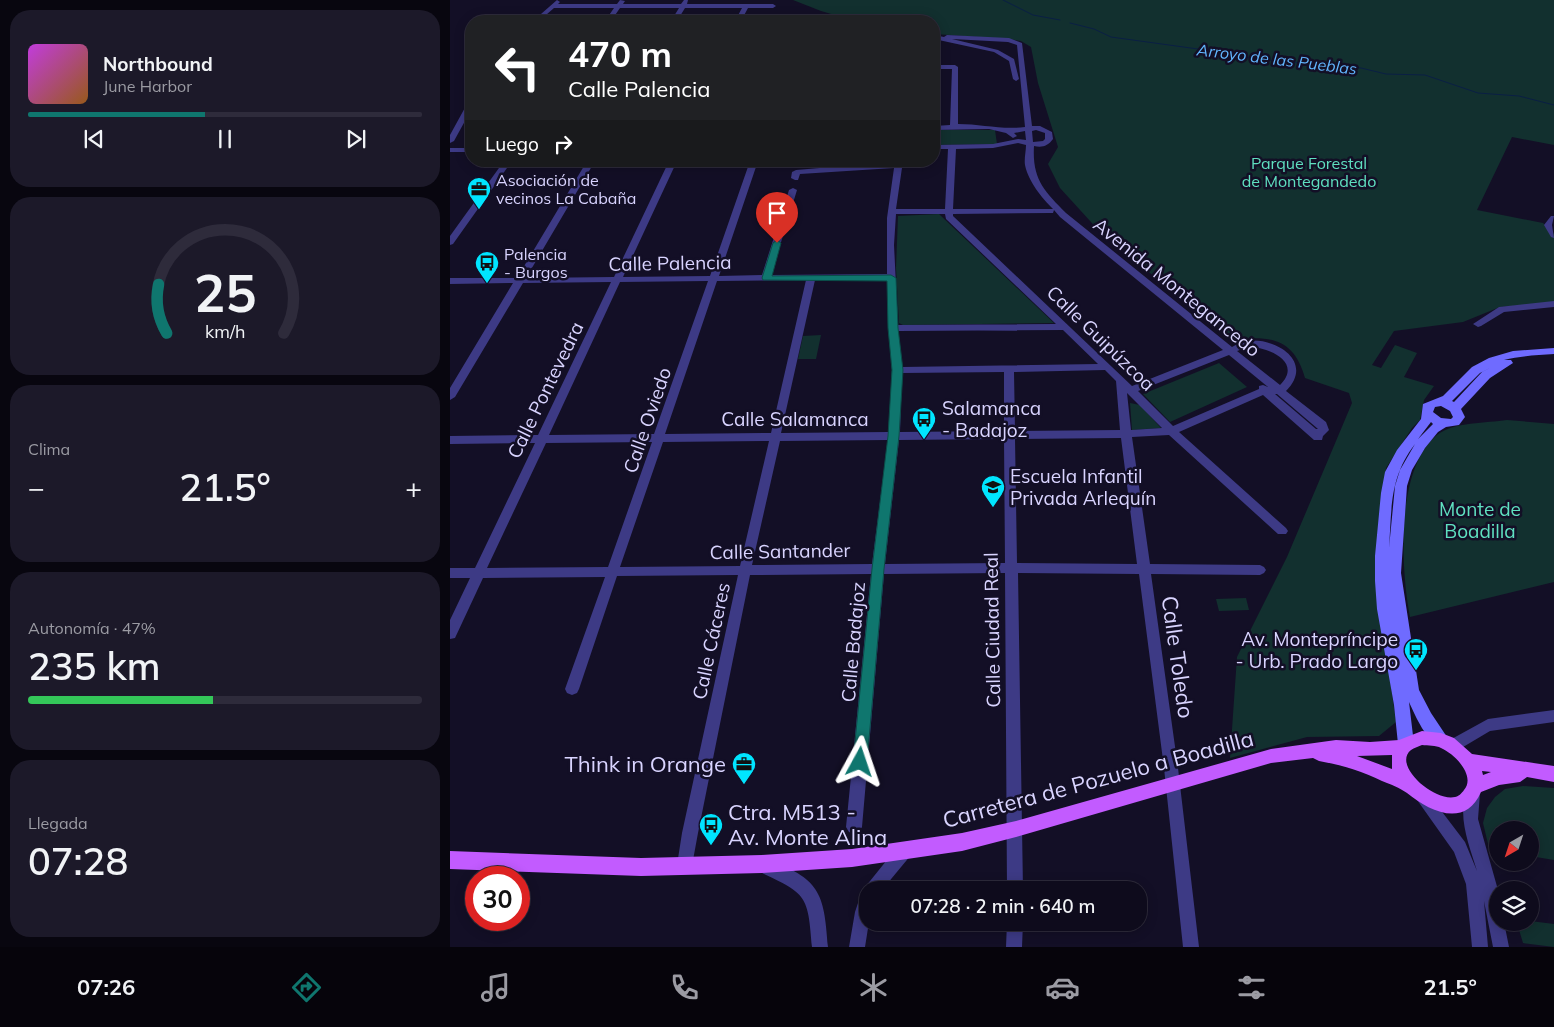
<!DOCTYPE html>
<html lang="es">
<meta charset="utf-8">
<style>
:root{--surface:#0e0b1c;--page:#1c1929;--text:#f1f3f6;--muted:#9b9ba3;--line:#2e2b3b;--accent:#0f766e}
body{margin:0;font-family:Mulish,sans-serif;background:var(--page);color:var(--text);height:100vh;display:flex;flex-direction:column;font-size:19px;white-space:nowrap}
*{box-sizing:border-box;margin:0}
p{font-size:16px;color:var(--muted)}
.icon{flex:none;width:28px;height:28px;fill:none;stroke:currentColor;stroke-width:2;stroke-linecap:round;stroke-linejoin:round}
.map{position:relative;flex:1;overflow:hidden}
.side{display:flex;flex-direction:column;gap:10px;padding:10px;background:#08060f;width:450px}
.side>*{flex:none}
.top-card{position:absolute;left:15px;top:15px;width:475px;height:152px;border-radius:20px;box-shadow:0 2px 12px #0003,0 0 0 1px var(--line);background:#202124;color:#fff;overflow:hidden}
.needle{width:32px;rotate:219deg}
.tools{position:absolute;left:1039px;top:821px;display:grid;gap:10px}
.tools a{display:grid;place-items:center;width:50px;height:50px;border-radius:50%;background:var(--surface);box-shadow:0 2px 12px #0003,0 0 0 1px var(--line);font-size:25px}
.speed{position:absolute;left:15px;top:866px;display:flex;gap:10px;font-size:25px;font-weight:700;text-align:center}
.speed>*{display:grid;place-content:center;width:65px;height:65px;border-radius:50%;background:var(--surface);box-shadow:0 2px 12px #0003,0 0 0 1px var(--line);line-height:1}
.speed .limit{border:8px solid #d22;background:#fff;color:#111}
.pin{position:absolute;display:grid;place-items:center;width:42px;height:42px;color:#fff;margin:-51px -21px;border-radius:50% 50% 50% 0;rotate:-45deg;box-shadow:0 0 5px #0007}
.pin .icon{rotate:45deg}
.me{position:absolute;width:55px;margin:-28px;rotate:5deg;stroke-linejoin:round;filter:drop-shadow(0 0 4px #0008)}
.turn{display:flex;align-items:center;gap:18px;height:105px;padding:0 20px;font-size:22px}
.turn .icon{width:65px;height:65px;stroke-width:2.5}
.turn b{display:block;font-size:35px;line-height:42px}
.then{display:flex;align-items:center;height:48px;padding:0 20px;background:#0003;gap:10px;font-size:19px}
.big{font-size:38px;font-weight:600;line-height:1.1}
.side .card{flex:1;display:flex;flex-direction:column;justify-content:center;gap:8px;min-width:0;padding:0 18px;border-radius:20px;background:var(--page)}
.side .dial{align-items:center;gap:0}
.dial svg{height:130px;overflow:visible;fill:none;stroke:var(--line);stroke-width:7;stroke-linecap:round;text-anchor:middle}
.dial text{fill:var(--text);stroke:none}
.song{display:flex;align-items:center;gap:15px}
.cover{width:60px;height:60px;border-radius:8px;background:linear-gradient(135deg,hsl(290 70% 55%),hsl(30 70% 35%))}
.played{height:5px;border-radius:2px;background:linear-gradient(90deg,var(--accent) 45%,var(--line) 45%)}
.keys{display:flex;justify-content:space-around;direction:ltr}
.heat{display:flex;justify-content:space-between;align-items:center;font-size:28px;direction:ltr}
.charge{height:8px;border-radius:4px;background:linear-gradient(90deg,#34c759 47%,var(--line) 0)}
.trip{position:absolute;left:409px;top:881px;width:288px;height:50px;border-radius:20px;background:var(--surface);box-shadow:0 2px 12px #0003,0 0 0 1px var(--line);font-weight:600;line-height:50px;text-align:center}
.tab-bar{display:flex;height:80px;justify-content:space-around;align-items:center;background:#06040b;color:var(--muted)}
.tab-bar .icon{width:35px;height:35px}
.tab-bar .on{color:var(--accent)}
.tab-bar b{font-size:22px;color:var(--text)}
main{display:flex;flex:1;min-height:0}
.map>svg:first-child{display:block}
</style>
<main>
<section class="side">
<div class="card">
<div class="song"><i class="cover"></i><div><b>Northbound</b><p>June Harbor</p></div></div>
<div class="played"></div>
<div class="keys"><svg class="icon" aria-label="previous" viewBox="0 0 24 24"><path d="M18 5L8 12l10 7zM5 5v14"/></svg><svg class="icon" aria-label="pause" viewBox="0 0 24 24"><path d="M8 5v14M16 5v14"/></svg><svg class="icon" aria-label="next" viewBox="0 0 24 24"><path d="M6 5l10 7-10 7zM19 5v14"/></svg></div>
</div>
<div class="card dial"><svg viewBox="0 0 100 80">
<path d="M14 69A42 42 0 1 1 86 69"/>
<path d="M14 69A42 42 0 0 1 9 39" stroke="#0f766e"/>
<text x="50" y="56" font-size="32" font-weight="700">25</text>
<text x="50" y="72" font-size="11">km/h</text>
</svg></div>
<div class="card"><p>Clima</p>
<div class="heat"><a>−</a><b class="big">21.5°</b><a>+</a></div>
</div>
<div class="card"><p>Autonomía · 47%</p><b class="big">235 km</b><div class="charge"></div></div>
<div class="card"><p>Llegada</p><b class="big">07:28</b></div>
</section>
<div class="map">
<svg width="1104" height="947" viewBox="0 0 1104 947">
<rect width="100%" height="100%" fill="#130f26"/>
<path fill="#12302f" d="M343,0H1104V145L1062,137L1027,210L1093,223L1104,234V303L1050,307L1013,322L944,331L922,365L931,368L945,345L967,353L954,377L984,386L974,400L970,420L962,428L936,468L927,585L946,722L929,736L857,737L780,758L787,657L837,557L878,460L902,403L899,393L855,378C844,338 819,335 782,340L651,233L610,188L598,164L608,147L588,83L581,47L571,41L559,39L484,34V21H405L371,11Z
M484,130H545L547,144L484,145Z
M489,214L604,323L453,325L449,323L446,268L448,216Z
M371,335L366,359H348L353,336Z
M769,363L797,387L720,422L693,394Z
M680,403L690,405L711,428L682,430Z
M1057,420L1104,424V582L960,617C951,570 945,469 987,435C1003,422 1037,423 1057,420Z
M796,598L799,610L769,611L766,599Z
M1073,786L1104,788V860L1080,856V830H1048L1047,850L1039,848L1033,823L1037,808L1045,797L1055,789Z
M1080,921L1104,924V947L1073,943L1067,923Z"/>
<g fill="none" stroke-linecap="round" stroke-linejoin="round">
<path stroke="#0a1f44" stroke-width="1" d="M553,0L583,15L610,20
M620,23L644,29L661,37L777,53L805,59L911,68L936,74L975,75L1028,93L1069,96L1104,105"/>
<path fill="#3d3a85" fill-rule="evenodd" d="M107,0L110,2L108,4H167L170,0L175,1L173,4H231L234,0H238L237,4H323L326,6L323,8H298L291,21H285L292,8H235L227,21H221L229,8H170L161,21H155L164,8H104L89,21H83Z
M484,35L494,37L497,35L559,38L572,43L582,126H590L602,132L603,139C598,146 592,148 584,146C582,179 594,191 616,213L782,347C786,345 792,342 797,341C826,337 865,362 836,391L876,422L879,430L873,436L872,440H864L813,395L729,432L836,528L838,531L836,534H828L719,435L682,437L700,564L810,565L814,567L816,570L814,573L810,575L701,574L728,768L749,947H733L714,768L689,574L568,573L573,890H557L555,573L434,574L412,827L409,832L404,834L399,832L396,827L421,574L300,575L248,833L241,871L235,873L229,871L227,865L232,833L288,575L167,576L129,689L127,693L122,695L117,693L115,689L155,577L33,578L5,638L0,639V620L20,578H0V568H25L85,443L0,444V436L88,435L161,282L73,283L5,397L0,400V388L63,283L0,284V278H67L137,161H145L76,278L164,277L219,161H227L173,277L260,276L300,161H308L269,276L312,275L339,190L343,188L347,190L321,275L437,274V218L444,168L350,174L348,180H345L341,178L342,172L346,170L453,161L446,209H495L498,149H484V145L543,144L568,139L576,140L575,131L564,133L567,136L563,138L556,133L539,129L484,130V126L500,125L502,69H484V65H505L508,67V124C531,124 552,130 575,127L567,45L558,42L502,39L548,50L564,59L569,79L566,81L563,79L559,61L544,52L484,39ZM586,130L595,133V139L593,141L583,142L582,131ZM568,143L576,145C576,151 574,159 575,165C578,181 592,198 603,209H503L506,149L543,148ZM604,210L610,217L773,350L682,386L503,216V214L600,213H603ZM446,214H495L496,219L606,324L448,325L444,245ZM356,280L321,433L215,434L267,281ZM365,280H437L442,370L439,432L331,433ZM258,281L204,434L99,435L170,282ZM613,330L648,364L452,367L448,331ZM798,347C819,347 853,362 830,385L787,351ZM779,355L818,387L813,385L809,386V389L723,426L688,391ZM655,370L666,381L670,430L565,431L564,372ZM554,372V431L450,432L452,373ZM677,393L712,428L681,430ZM825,394H827L868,429H866ZM671,438L687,564L567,563L565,439ZM554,439L555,563L435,564L449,440ZM438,440L422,564L302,565L330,441ZM319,441L290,566L170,567L213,442ZM202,442L158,567L37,568L96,443Z
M21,102V110L4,141L0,143V135L17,104Z
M0,148H21V152H0Z
M54,161H62L3,244L0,245V236Z
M1101,216H1104L1102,225L1104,238L1101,237L1094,225Z
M1104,301V307L1054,312L1031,326L1028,327L1023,324L1049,307Z
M1104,710V722L1040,731L1003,753L998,751L996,746L998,741L1038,719Z
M1023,786L1028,788L1030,793L1028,819L1048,890V922H1054L1059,947H1043L1034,901L1038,947H1022L1016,884L1004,852L965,797L967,792L972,790L977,792L1015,842L1027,871C1019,844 1006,815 1018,788Z
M455,842L461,845L463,850L461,855L432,890H418V922H419L415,947H399L405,912L412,891L449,845Z
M316,858C370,880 374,891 378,947H362C358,895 357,894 310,872L308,866L310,860Z
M557,922H573L572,947H556Z"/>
<path fill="#6f6bff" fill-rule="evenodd" d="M1104,348V354C1087,355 1070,356 1054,360H1061L1063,363L1040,378L1011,409L1015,417L1009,425L996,427L988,432L975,448L962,470L957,486L951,573L969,690L981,713L999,740L997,745L991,747C976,741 966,717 959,702L964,744L962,749L956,751L950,749L948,744L944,705L927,609L925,581V556L931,493L935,472L947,450L971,419L973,404L993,396L1022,367L1039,358L1063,351ZM1053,361L1032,372L1004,402L1002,401L1030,373ZM991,406L1000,411L1003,417L1001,419L991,418L983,412L985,407ZM981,422L983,424L968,439ZM965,444L950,470L945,486L939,548C942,508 939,478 965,444Z"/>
<path fill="#c25bff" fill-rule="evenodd" d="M972,731L991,733L1004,738L1022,754L1104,766V782L1077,777L1070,782L1049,785L1031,792C1015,829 979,811 957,793C950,788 940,784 932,781C912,771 891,765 869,761L863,758L821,763L566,837L512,851L402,867L312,873L191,876L0,869V851L191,858L312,855L402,849L512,833L566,821L821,749L886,740L920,742L949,740ZM972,745C978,746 986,745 991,748C1005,754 1026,776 1014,790C1012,793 1008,797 1005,797C984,802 942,765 961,750C964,748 969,746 972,745ZM942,755V769L907,756ZM1032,771L1041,772L1033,775Z"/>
</g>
<path fill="#0f766e" stroke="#0a4d48" d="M327,240L331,243L322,276L441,275L446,278L448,328L453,370L449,436L434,569L417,762L415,767L410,769L405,767L403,762L422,569L438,436L442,370L438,328L437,281L313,280L312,278L323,243Z"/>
<defs>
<g id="office-pin" transform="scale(1.25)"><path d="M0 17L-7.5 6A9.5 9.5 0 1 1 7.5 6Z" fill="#00e5ff" stroke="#130f26"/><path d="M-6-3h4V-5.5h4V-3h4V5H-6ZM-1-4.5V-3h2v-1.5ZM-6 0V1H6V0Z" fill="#111"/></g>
<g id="bus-pin" transform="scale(1.25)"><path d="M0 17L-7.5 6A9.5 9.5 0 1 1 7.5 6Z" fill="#00e5ff" stroke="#130f26"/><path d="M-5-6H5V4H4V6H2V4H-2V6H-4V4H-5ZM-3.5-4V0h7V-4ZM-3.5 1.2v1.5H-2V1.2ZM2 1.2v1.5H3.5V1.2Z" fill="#111"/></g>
<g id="school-pin" transform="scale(1.25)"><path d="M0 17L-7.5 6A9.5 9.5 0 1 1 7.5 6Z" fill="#00e5ff" stroke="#130f26"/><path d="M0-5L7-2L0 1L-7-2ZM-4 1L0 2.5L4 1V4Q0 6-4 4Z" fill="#111"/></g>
</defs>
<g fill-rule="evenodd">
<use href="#office-pin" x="29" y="189"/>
<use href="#bus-pin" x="37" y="263"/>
<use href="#bus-pin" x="474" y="419"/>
<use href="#school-pin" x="543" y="487"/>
<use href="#bus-pin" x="966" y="650"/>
<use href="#office-pin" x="294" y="764"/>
<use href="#bus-pin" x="261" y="825"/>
</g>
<g text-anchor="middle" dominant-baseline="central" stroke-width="5" stroke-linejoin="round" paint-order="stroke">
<g font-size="16" font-style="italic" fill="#62b6ff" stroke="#130f26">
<text transform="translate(827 59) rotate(7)">Arroyo de las Pueblas</text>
</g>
<g font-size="16" fill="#5fe0c0" stroke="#130f26">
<text x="859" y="163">Parque Forestal<tspan x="859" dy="18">de Montegandedo</tspan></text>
</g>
<g font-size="16" fill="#d9d4ff" stroke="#130f26" text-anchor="start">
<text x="46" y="180">Asociación de<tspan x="46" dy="18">vecinos La Cabaña</tspan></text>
<text x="54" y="254">Palencia<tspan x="54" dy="18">- Burgos</tspan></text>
</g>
<g font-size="19" fill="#d9d4ff" stroke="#130f26">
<text transform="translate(220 263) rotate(-1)">Calle Palencia</text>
<text transform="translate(727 287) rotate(39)">Avenida Montegancedo</text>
<text transform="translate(651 338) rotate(44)">Calle Guipúzcoa</text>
<text transform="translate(95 390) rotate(-64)">Calle Pontevedra</text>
<text x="345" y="419">Calle Salamanca</text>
<text transform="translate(197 420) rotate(-71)">Calle Oviedo</text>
<text transform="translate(330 551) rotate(-1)">Calle Santander</text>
<text transform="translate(542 630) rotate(-91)">Calle Ciudad Real</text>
<text transform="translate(261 641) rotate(-78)">Calle Cáceres</text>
<text transform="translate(403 642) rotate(-85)">Calle Badajoz</text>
</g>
<g font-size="19" fill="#d9d4ff" stroke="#130f26" text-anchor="start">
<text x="492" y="408">Salamanca<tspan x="492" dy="22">- Badajoz</tspan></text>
<text x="560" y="476">Escuela Infantil<tspan x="560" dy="22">Privada Arlequín</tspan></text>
<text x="948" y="639" text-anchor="end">Av. Montepríncipe<tspan x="948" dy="22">- Urb. Prado Largo</tspan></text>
</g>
<g font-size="19" fill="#5fe0c0" stroke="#130f26">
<text x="1030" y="509">Monte de<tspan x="1030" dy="22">Boadilla</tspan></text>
</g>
<g font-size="22" fill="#d9d4ff" stroke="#130f26">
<text transform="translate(728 657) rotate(82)">Calle Toledo</text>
<text transform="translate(648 779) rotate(-15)">Carretera de Pozuelo a Boadilla</text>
</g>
<g font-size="22" fill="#d9d4ff" stroke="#130f26" text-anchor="end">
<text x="276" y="764">Think in Orange</text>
<text x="278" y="812" text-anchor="start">Ctra. M513 -<tspan x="278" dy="25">Av. Monte Alina</tspan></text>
</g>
</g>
</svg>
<div class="tools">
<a><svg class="needle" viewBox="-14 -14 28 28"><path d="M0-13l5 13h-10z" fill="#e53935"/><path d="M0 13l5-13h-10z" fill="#9b9ba3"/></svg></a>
<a><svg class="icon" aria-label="layers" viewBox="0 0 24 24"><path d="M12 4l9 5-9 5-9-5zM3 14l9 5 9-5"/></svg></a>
</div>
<div class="speed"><div class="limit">30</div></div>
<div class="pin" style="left:327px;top:243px;background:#d93025"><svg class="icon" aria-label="arrive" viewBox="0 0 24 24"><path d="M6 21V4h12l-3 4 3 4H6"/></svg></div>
<svg class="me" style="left:410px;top:762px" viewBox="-20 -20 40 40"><path d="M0-17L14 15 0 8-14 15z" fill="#0f766e" stroke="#fff" stroke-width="4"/></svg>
<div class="trip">07:28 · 2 min · 640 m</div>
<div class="top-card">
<div class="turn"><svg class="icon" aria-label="left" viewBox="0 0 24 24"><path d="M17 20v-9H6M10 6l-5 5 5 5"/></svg><div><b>470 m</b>Calle Palencia</div></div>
<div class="then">Luego<svg class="icon" aria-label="right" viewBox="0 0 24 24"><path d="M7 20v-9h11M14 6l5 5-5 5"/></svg></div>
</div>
</div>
</main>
<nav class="tab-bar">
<b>07:26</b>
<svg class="icon on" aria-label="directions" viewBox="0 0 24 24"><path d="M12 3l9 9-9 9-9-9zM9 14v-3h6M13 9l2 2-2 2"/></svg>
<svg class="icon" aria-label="music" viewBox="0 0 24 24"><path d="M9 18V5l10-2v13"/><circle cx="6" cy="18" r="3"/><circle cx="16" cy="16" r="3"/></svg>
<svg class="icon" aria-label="phone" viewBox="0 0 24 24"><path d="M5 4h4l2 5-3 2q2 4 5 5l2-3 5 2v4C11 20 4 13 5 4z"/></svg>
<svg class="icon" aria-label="climate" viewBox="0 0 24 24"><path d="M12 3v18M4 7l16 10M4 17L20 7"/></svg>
<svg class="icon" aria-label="car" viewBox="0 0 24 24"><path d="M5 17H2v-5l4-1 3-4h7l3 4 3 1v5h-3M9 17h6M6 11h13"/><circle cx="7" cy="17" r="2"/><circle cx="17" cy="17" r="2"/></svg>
<svg class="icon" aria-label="filters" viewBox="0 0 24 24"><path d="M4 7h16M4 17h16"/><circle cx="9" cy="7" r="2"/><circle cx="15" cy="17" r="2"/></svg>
<b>21.5°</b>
</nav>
